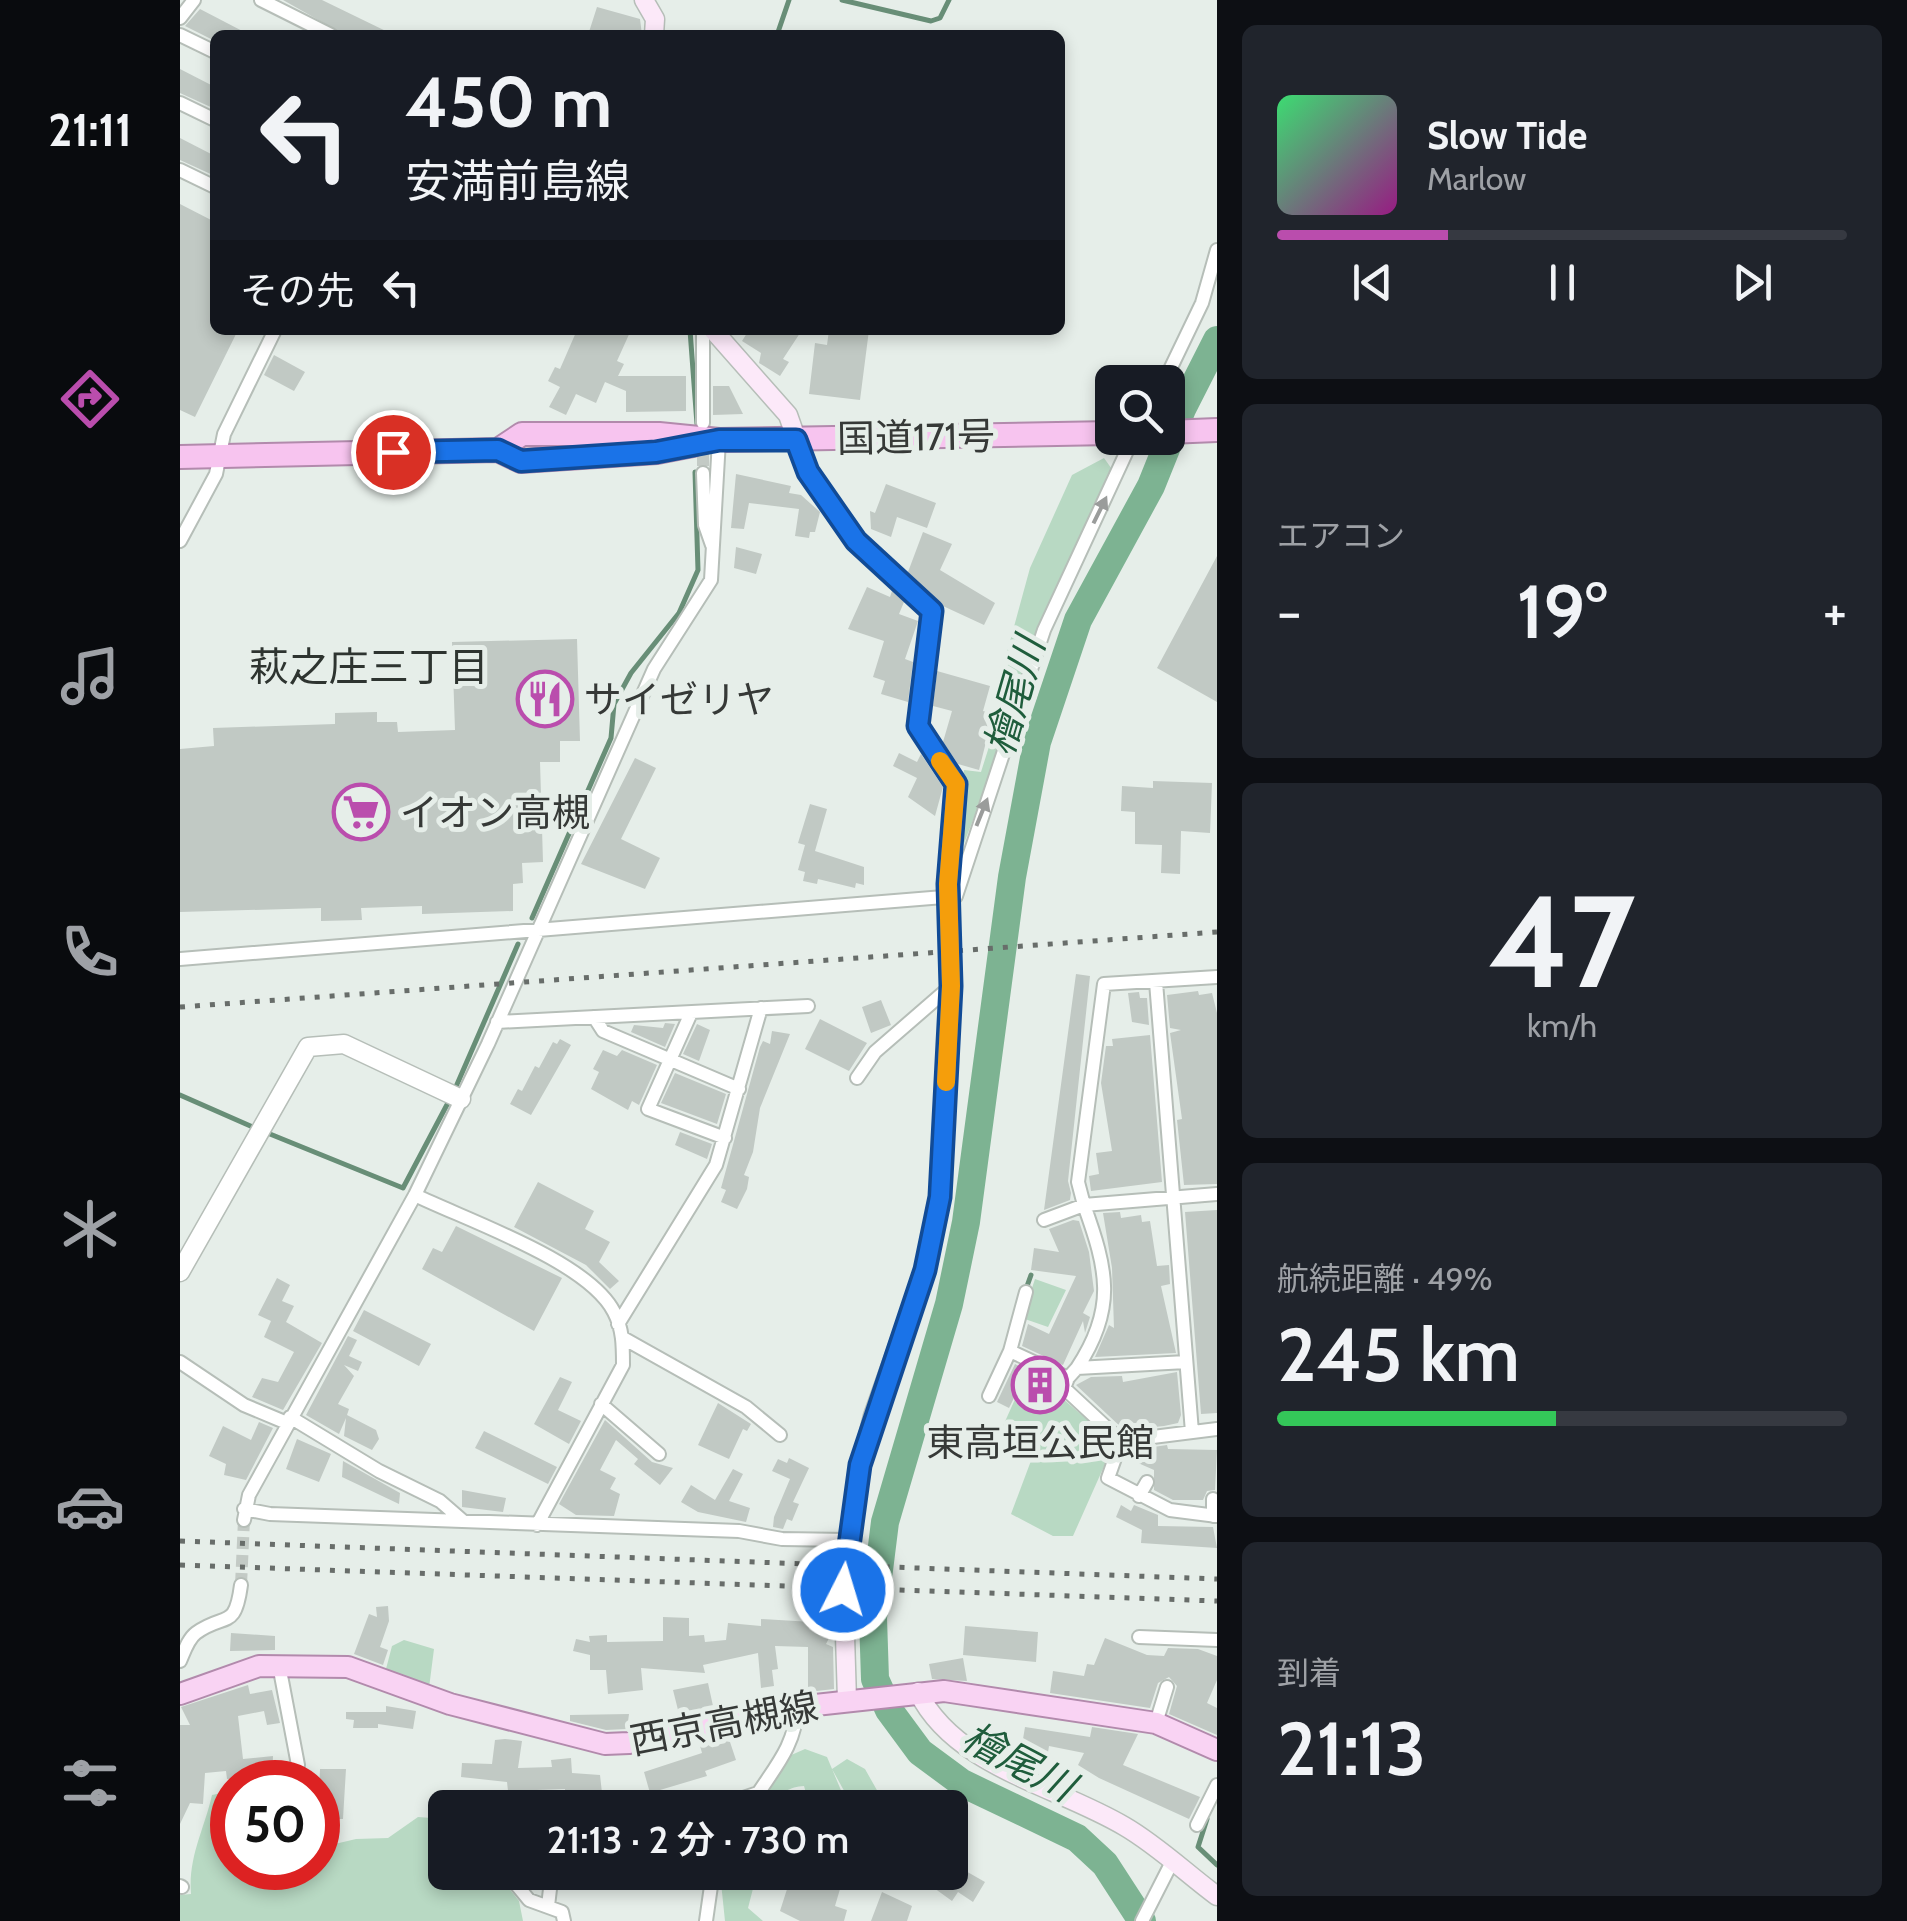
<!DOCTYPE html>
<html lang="ja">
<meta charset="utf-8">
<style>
:root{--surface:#171b24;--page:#20242c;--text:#f1f3f6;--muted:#9ea1a6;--line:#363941;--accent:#ba4dad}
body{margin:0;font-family:Cabin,"Noto Sans JP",sans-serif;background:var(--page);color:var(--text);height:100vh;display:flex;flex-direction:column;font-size:38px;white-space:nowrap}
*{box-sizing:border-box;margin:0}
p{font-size:32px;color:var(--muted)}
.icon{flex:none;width:55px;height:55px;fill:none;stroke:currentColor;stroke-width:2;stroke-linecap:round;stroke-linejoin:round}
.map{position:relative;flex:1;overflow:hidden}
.side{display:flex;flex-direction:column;gap:25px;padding:25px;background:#0d0f14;width:690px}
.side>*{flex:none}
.top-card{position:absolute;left:30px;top:30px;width:855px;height:305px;border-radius:15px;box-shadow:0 5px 15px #0003;background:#171b24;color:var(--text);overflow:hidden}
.buttons{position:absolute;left:915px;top:365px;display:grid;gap:20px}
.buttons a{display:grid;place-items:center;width:90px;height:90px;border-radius:15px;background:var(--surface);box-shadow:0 5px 15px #0003;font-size:50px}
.speed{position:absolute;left:30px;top:1760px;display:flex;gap:20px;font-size:50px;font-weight:700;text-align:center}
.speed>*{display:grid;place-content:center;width:130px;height:130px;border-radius:50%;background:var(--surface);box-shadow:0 5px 15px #0003;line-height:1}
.speed .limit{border:15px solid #d22;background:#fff;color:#111}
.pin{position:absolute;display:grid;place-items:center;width:85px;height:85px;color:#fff;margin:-42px;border:5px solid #fff;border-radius:50%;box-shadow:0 2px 10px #0007}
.me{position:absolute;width:110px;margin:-55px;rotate:5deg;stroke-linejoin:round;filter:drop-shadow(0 0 8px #0008)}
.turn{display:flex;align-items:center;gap:35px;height:210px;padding:0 30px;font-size:45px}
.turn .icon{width:130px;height:130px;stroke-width:2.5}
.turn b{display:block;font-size:70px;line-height:85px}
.then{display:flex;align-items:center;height:95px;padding:0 30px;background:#0003;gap:20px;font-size:38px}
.big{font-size:75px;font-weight:600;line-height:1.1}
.side .card{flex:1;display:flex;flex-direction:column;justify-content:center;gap:15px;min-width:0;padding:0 35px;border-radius:15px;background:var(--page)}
.side .dial{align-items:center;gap:0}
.dial b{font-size:130px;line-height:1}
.song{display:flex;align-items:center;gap:30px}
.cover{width:120px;height:120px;border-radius:15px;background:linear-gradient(135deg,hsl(140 70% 55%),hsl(310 70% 35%))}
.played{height:10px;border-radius:5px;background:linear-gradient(90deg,var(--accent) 30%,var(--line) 30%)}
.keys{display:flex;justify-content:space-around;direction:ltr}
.heat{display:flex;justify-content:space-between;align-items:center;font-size:55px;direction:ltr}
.charge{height:15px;border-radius:8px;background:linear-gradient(90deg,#34c759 49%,var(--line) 0)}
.trip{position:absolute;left:248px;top:1790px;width:540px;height:100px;border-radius:15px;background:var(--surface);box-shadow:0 5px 15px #0003;font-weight:600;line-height:100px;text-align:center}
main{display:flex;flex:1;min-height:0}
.menu{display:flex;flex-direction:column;width:180px;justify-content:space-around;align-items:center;background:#090b0e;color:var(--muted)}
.menu .icon{width:70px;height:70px}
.menu .active{color:var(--accent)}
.menu b{font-size:45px;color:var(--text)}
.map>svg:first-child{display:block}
</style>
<main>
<nav class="menu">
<b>21:11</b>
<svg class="icon active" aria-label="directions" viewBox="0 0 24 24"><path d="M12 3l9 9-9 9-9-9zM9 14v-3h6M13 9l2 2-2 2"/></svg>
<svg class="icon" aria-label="music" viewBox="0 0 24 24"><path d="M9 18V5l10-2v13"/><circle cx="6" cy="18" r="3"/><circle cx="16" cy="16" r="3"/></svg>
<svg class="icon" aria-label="phone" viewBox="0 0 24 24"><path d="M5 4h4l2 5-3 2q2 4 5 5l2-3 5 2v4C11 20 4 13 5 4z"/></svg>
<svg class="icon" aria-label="climate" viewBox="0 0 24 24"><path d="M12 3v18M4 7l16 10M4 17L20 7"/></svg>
<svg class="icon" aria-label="car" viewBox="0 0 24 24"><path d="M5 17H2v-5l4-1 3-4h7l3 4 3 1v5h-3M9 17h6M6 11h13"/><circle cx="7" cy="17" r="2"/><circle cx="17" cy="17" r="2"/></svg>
<svg class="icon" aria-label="filters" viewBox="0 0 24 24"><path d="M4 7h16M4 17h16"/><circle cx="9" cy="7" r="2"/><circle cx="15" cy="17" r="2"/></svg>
</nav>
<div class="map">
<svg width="1037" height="1921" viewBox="0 0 1037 1921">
<rect width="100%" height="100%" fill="#e6eee9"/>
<path fill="#b8d9c3" d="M924,458L934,472L824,739L783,846L775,879L772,877L784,770L801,772L820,712L817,704L829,661L826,656L850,568L892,475Z
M855,1279L886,1290L868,1327L842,1318Z
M840,1388L871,1403L876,1393L931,1440L933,1446L893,1536H873L831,1514L858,1442L823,1426Z
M224,1640L254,1649L249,1688L206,1669L212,1646Z
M625,1749L647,1757L668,1807H630L624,1786C610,1787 599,1792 595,1807L576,1808L609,1756Z
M667,1759L685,1769L698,1792L722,1800V1807H673L652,1769Z
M52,1791V1868H138V1848L176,1839L208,1838L238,1817L265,1819V1872L317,1873L339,1901L343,1921H0V1895L11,1894C8,1857 24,1830 32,1795Z
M540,1873H577L568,1908L583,1921H545Z"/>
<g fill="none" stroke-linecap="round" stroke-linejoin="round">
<path stroke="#688e77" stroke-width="5" d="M662,0L751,21L760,18L769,0
M597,35L609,0
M510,330L517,424
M352,918L431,738L434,704L451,673L499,613L518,570L515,472
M275,1089L338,944
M0,1095L75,1128
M85,1132L223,1188L270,1099
M846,1289L851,1275
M1027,1819L1018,1847L1037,1865"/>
<path stroke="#7db392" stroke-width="28" d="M962,1921L925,1864L897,1838L782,1783L740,1752L709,1710L695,1679L693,1618L705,1522L769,1304L786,1222L832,877L857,742L898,620L971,486L1002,409L1037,340"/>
</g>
<path fill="#c1c9c4" d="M103,0H142L214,35H165Z
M417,7L460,19L462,35H408Z
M20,9L70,35H35V41L5,26Z
M0,69L35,87V109L0,93Z
M0,138L35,156V176L0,160Z
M0,204L35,222V330H58L15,417L0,410Z
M397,330H451L437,361L444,364L438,376H506V411L446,412V391L425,382L416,403L396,394L386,415L369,407L380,387L368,381L375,367L380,369Z
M569,330H622L603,359L609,362L600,376L579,363L581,353L562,341Z
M649,330H689L680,400L629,394L635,343L647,345Z
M94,355L125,372L114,391L84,375Z
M533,386H549L563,414L533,415Z
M556,474L611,486L609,493L621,495L640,512L635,532H630L629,538L615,536L619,509L569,503L564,529L551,528Z
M706,484L756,503L747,528L717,517L711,537L691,529L690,511L695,513Z
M743,532L772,544L760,570L815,603L804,625L763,606L728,572Z
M556,547L582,554L576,574L554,568Z
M1037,556V702L977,668Z
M687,587L710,597L712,591L724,602L719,614L738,621L725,659L733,662L728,702L701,694L705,681L693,677L704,641L668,629Z
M397,639L400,741H380V762H360L363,862L342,863L343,883L333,884V911L242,914V906L181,908L182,920L141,921V908L0,912V749L34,746L33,728L155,724V713L197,712V722H217L218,732L275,730L272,642Z
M757,671L810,686L803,711L813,714L799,770L778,764L763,742L772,711L753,706Z
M719,753L737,762L741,754L763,787L755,816L728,797L737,778L713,766Z
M455,758L476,768L441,839L480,858L465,889L401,864Z
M973,781L1032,783L1030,833L1001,831L1000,874L981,873L982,845L955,844V812L941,811L942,786L973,788Z
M630,804L647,809L635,851L684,867V885L676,883L675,888L638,879L637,884L623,881L625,872L618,870L625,845L618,843Z
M896,974L910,976L888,1181L891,1193L890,1200L864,1210Z
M1018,991L1019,995L1032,993L1037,1013V1184L1004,1185L997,1120L1002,1119L990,1033L1001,1030L990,1028L987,995Z
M959,992L960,998H967L969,1025L952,1022L948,993Z
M701,1000L711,1025L691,1033L682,1007Z
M640,1019L687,1043L669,1071L625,1049Z
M485,1023L495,1024L485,1047L451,1032L454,1025L483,1028Z
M517,1024L530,1030L519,1061L503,1054Z
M592,1031L610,1034L580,1108L573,1152L564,1175L569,1177L567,1189L557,1209L541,1202L546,1190L541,1188L580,1047L583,1041L590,1044Z
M970,1035L982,1182L911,1191L909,1176L919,1174L916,1153L932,1151L921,1083L926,1046H933L932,1039Z
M380,1039L391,1045L351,1115L330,1104L338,1089L342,1091L355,1066L359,1068L373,1042L377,1044Z
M423,1050L437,1056L442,1050L477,1065L459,1105L452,1101L448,1110L411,1089L419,1072L413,1069Z
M495,1073L546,1094L537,1124L481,1103Z
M500,1132L532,1144L527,1159L495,1145Z
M358,1182L414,1211L405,1229L430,1242L419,1262L439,1281L430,1289L406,1265L334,1227Z
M1037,1210V1413L1021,1414L1005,1212Z
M940,1212L941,1218L961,1215L962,1222L970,1221L977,1266L989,1265L990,1284L981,1286L996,1353L915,1357L929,1325L934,1328L932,1268L923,1213Z
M893,1220L899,1221L909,1252L914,1291L903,1313L910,1317L905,1333L903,1321L883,1365L842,1346L848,1324L869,1334L896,1276L851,1270L854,1248L879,1252L869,1229Z
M276,1226L382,1278L354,1331L242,1269L253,1248L262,1252Z
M97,1278L110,1285L102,1301L114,1306L106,1322L142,1343L103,1410L72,1397L82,1378L98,1382L114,1352L84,1337L91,1321L78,1315Z
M184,1310L251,1344L239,1366L173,1331Z
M168,1336L177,1340L169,1356L182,1362L178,1371L164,1365L174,1376L158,1404L169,1409L167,1415L196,1430L199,1439L192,1450L164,1436L166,1418L159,1434L126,1415Z
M835,1364L875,1383L870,1400L840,1386L829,1408L817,1402Z
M997,1372L1001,1415L998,1423L984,1426L944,1430L896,1385L911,1377L942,1376L943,1382Z
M380,1377L392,1382L378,1410L401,1421L389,1444L354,1424Z
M538,1403L571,1424L567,1431L563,1429L549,1459L518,1445Z
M425,1420L472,1462L493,1468L480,1485L454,1464L458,1459L436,1440L420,1470L436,1478L430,1489L440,1494L434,1516L396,1515L379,1504Z
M79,1422L93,1428L66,1480L44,1475L46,1464L29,1456L43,1426L71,1440Z
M304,1431L377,1467L368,1484L295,1448Z
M117,1439L151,1454L139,1482L106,1469Z
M987,1445L988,1449L1037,1450L1035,1490L1027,1491L1023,1500H993L974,1490V1470L949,1459L953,1450Z
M609,1458L629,1468L613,1502L619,1504L612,1521L607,1519L603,1529L593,1527L594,1517L610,1479L592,1471L598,1459L607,1463Z
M163,1461L220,1493L219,1504L162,1477Z
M553,1469L563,1474L549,1501L570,1508L566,1522L518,1512L501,1502L511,1485L535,1500Z
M282,1490L326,1498L323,1512L282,1507Z
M941,1505L951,1511L954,1505L978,1515V1526L1033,1527L1037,1548L961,1543L962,1530L936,1517Z
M208,1606L209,1621L200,1647L208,1650L203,1665L174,1654L189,1614L197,1617L196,1607Z
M483,1617L509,1618V1636L524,1635L525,1642L546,1640L548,1623L581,1626V1619L632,1622L629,1629L649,1638L646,1644L653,1647L654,1689L628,1692V1647L595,1646L598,1669L592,1670L594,1686L581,1688L578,1653L523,1665L525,1673L461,1668L463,1690L428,1694L426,1670H410V1655L393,1651L396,1639L410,1642L409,1636L427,1635V1642L483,1641Z
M785,1626L858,1632L856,1662L783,1655Z
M51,1633L95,1636V1650L50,1651Z
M925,1638L967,1655L984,1656L988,1648L1018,1649L1037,1656V1680L1027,1703L1037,1708V1735L989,1714L997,1686L989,1677L978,1683L970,1708L870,1693L873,1671L904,1676L907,1664L914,1665Z
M783,1658L787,1681L752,1679L749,1664Z
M528,1683L533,1706L499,1714L493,1690Z
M68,1685L70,1694L92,1690L100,1723L87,1725L84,1711L58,1716L63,1759L93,1756L92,1782H73V1777L47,1779L46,1771L25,1773L23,1804L10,1803L0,1824V1725H10L1,1707Z
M206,1706L236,1711L233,1729L198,1724V1728H173L174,1720L166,1719V1712H206Z
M449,1714L447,1729L426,1730L390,1721V1715Z
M845,1727L910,1737L912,1727L958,1734L943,1765L1020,1797L1009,1819L919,1778L898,1765L904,1753L869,1746L867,1759L848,1756L841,1751Z
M325,1739L342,1741L338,1768L372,1767L371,1760L391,1758L392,1773L420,1775L422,1793L406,1795V1808H385V1789L328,1791L327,1782L281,1777L282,1763L312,1764L315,1740Z
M533,1739L550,1742L556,1760L525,1771L527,1776L470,1793L464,1772L522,1753L519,1742Z
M140,1769H166L163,1819H138Z
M770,1862L805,1882L793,1902L778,1892L772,1901L754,1888L770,1872Z
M607,1872H665L655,1906L667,1910L664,1921H620L600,1911L608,1886L603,1884Z
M702,1892L732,1906L727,1921H691Z"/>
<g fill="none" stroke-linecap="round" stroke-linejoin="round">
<path stroke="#c3cac5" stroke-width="12" stroke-dasharray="12 6" stroke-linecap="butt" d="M523,436V473
M61,1585L64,1520"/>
<g stroke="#b6beb8" stroke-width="16">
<path id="minor" d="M81,0L151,35
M0,18L14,0
M0,35L35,52
M0,103L35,120
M0,170L35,187
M523,330V423
M984,382L1022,303L1037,250
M523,473L525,525L532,545
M0,541L36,474L44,434L95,330
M0,959L776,896L864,630L953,438
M976,982L1012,1432
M511,1013L468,1109L545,1138
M414,1017L423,1031L559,1089
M317,1022L628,1006
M677,1078L695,1052L771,986
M235,1195C286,1220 408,1261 434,1312C443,1329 443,1346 443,1365L357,1525
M864,1220L904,1205L898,1182L924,984L1037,977
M438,1324L536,1165L581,1008
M443,1338L566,1407L600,1435
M830,1351L846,1292
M0,1362L64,1405L107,1423
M897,1368C937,1308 927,1269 904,1205L1037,1194
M888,1378L884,1388L941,1441L1037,1429
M809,1396L830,1351L888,1378L897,1368L1006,1362
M421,1404L479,1454
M110,1417L199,1471L260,1501L283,1521
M941,1441L928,1478L990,1510L1037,1516
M959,1496L967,1482
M64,1509L90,1514L559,1531L602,1539L667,1540
M1033,1516V1499
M64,1520L69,1495L235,1195L308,1044L474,669L531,580L539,440
M959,1637L1037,1640
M0,1661C4,1652 8,1639 16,1633C45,1612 55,1631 61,1585
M99,1665L118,1765
M976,1723L987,1687
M533,1808L578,1793
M569,1808C589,1773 616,1749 617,1707
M1017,1825L1037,1785
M326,1872L349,1900L382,1912L384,1921
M0,1886L2,1887
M368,1906L372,1872
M526,1921L533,1872
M962,1921L992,1862"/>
</g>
<g stroke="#b6beb8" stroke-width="21">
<path id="tertiary" d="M0,1272L128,1047L164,1044L281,1099"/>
</g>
<g stroke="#b6beb8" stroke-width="21">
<path id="secondary" d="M464,0L475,19L474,35
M533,330L608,415L628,472L676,541L752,611L738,726L776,784L768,884L771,986L760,1197L745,1270L693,1416L681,1465L663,1571L667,1700
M738,1692C775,1767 877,1786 944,1826C977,1845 1006,1873 1037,1896"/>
</g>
<g stroke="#b28aac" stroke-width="24">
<path id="primary" d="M0,1694L79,1666L168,1667L270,1704L425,1744L449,1743L617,1707L764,1691L976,1723L1037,1750"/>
</g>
<g stroke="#b28aac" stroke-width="26">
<path id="trunk" d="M988,432L1037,430
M318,450L342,434H479L539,440L932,433
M0,457L318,450L341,461L477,452L513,445"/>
</g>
<use href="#minor" stroke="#fff" stroke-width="12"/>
<use href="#tertiary" stroke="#fff" stroke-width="18"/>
<use href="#secondary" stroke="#fce9f9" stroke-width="18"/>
<use href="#primary" stroke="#f9d3f3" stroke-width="20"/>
<use href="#trunk" stroke="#f7c4ef" stroke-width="22"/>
<path stroke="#686d6a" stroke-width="5" stroke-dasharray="5 10" stroke-linecap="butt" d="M0,1007L1037,932
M0,1541L1037,1579
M0,1565L1037,1601"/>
</g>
<defs><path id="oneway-solid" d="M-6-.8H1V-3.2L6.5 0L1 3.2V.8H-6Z" transform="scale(2.5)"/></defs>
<g fill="#9a9c9b">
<use href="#oneway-solid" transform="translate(920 510) rotate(-64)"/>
<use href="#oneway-solid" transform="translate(802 812) rotate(-68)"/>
</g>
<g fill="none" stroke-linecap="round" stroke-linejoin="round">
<g stroke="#114b97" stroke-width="25">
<path id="route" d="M213,452L318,450L341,461L476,452L539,440H616L628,472L676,541L752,611L738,726L776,784L768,884L771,986L760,1197L745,1270L680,1465L663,1590"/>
</g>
<use href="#route" stroke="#1a73e8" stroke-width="18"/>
<path stroke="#f59e0b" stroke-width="18" d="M760,761L776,784L768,884L771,986L766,1082"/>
</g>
<defs>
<g id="restaurant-ring" transform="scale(2.875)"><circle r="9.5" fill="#e6eee9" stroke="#ba4dad" stroke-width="1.5"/><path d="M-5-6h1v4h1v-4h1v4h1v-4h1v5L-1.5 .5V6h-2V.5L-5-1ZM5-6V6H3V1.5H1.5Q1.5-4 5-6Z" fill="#ba4dad"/></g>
<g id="supermarket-ring" transform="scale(2.875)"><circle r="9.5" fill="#e6eee9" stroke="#ba4dad" stroke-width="1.5"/><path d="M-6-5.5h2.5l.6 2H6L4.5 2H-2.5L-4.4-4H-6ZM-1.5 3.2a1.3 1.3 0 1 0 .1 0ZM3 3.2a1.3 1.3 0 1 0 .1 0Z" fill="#ba4dad"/></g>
<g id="building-ring" transform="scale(2.875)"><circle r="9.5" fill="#e6eee9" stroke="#ba4dad" stroke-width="1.5"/><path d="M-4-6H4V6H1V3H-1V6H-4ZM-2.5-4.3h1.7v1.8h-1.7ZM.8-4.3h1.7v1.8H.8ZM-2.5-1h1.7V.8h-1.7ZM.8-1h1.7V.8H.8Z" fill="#ba4dad"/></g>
</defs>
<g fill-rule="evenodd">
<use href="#restaurant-ring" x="365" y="699"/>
<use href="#supermarket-ring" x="181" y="812"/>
<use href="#building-ring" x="860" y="1385"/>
</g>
<g text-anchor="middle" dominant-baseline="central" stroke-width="10" stroke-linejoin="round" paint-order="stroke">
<g font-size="38" fill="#363937" stroke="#e6eee9">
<text transform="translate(736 437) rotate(-1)">国道171号</text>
<text transform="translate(544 1723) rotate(-11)">西京高槻線</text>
</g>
<g font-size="38" fill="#363937" stroke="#e6eee9" text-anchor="start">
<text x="404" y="699">サイゼリヤ</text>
<text x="220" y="812">イオン高槻</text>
<text x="860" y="1442" text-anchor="middle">東高垣公民館</text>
</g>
<g font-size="40" fill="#2e3430" stroke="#e6eee9">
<text x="189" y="666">萩之庄三丁目</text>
</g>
<g font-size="40" font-style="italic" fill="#1f5d3c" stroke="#e6eee9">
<text transform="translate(834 696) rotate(-74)">檜尾川</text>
<text transform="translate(839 1761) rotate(28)">檜尾川</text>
</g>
</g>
</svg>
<div class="buttons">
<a><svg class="icon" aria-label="search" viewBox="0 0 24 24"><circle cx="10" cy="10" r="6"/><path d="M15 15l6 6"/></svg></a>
</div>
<div class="speed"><div class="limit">50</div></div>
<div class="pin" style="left:213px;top:452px;background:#d93025"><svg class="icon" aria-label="arrive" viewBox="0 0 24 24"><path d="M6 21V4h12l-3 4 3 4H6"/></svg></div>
<svg class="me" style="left:663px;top:1590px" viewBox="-20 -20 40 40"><circle r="17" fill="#1a73e8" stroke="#fff" stroke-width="3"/><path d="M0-11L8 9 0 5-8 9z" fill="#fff"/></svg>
<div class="trip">21:13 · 2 分 · 730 m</div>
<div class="top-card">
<div class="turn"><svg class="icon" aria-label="left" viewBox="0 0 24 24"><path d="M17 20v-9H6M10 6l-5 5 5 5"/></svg><div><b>450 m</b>安満前島線</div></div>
<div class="then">その先<svg class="icon" aria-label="left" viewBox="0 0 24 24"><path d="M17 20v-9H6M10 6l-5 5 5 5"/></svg></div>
</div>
</div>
<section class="side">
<div class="card">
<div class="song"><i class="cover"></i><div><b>Slow Tide</b><p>Marlow</p></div></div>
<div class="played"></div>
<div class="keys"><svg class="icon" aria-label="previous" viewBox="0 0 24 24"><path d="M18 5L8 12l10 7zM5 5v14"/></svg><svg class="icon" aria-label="pause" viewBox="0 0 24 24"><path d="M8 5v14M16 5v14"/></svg><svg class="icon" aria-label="next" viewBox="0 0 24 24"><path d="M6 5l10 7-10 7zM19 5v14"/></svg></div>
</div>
<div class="card"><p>エアコン</p>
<div class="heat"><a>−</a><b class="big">19°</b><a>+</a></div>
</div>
<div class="card dial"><b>47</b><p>km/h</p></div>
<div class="card"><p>航続距離 · 49%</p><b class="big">245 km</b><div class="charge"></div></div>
<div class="card"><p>到着</p><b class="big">21:13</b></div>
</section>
</main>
